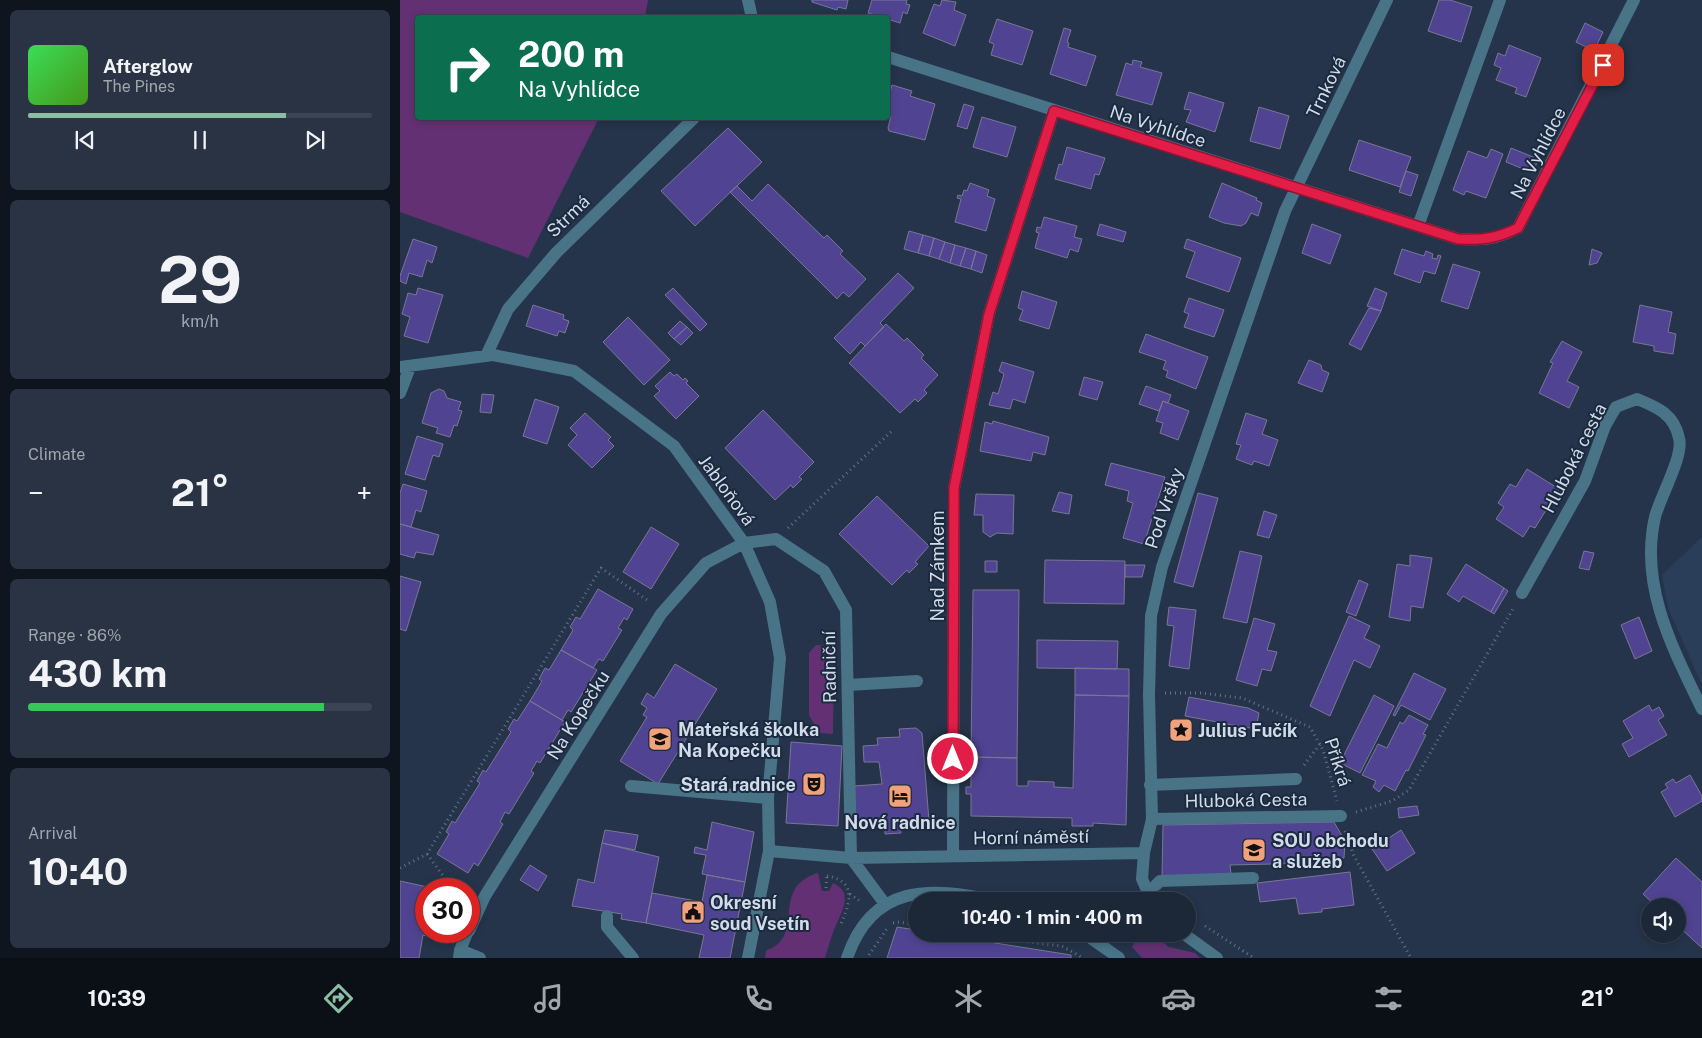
<!DOCTYPE html>
<meta charset="utf-8">
<style>
:root{--surface:#1c2738;--page:#293343;--text:#f1f3f6;--muted:#a0a5ae;--line:#3a4453;--accent:#8abfa5}
body{margin:0;font-family:"Public Sans",sans-serif;background:var(--page);color:var(--text);height:100vh;display:flex;flex-direction:column;font-size:19px;white-space:nowrap}
*{box-sizing:border-box;margin:0}
p{font-size:16px;color:var(--muted)}
.icon{flex:none;width:28px;height:28px;fill:none;stroke:currentColor;stroke-width:2;stroke-linecap:round;stroke-linejoin:round}
.map{position:relative;flex:1;overflow:hidden}
.panel{display:flex;flex-direction:column;gap:10px;padding:10px;background:#0f151f;width:400px}
.panel>*{flex:none}
.banner{position:absolute;left:15px;top:15px;width:475px;height:105px;border-radius:5px;box-shadow:0 2px 8px #0003,0 0 0 1px var(--line);background:#0b6e4f;color:#fff;overflow:hidden}
.tools{position:absolute;left:1241px;top:898px;display:grid;gap:10px}
.tools a{display:grid;place-items:center;width:45px;height:45px;border-radius:50%;background:var(--surface);box-shadow:0 2px 8px #0003,0 0 0 1px var(--line);font-size:25px}
.speed{position:absolute;left:15px;top:878px;display:flex;gap:10px;font-size:25px;font-weight:700;text-align:center}
.speed>*{display:grid;place-content:center;width:65px;height:65px;border-radius:50%;background:var(--surface);box-shadow:0 2px 8px #0003,0 0 0 1px var(--line);line-height:1}
.speed .limit{border:8px solid #d22;background:#fff;color:#111}
.pin{position:absolute;display:grid;place-items:center;width:42px;height:42px;color:#fff;margin:-21px;border-radius:10px;box-shadow:0 2px 8px #0006}
.me{position:absolute;width:55px;margin:-28px;rotate:0deg;stroke-linejoin:round;filter:drop-shadow(0 0 4px #0008)}
.turn{display:flex;align-items:center;gap:18px;height:105px;padding:0 20px;font-size:22px}
.turn .icon{width:65px;height:65px;stroke-width:2.5}
.turn b{display:block;font-size:35px;line-height:42px}
.big{font-size:38px;font-weight:700;line-height:1.1}
.panel .card{flex:1;display:flex;flex-direction:column;justify-content:center;gap:8px;min-width:0;padding:0 18px;border-radius:8px;background:var(--page)}
.panel .dial{align-items:center;gap:0}
.dial b{font-size:65px;line-height:1}
.song{display:flex;align-items:center;gap:15px}
.cover{width:60px;height:60px;border-radius:8px;background:linear-gradient(135deg,hsl(130 70% 55%),hsl(100 70% 35%))}
.played{height:5px;border-radius:2px;background:linear-gradient(90deg,var(--accent) 75%,var(--line) 75%)}
.keys{display:flex;justify-content:space-around;direction:ltr}
.heat{display:flex;justify-content:space-between;align-items:center;font-size:28px;direction:ltr}
.charge{height:8px;border-radius:4px;background:linear-gradient(90deg,#34c759 86%,var(--line) 0)}
.trip{position:absolute;left:508px;top:892px;width:288px;height:50px;border-radius:25px;background:var(--surface);box-shadow:0 2px 8px #0003,0 0 0 1px var(--line);font-weight:700;line-height:50px;text-align:center}
.tab-bar{display:flex;height:80px;justify-content:space-around;align-items:center;background:#0b1016;color:var(--muted)}
.tab-bar .icon{width:35px;height:35px}
.tab-bar .active{color:var(--accent)}
.tab-bar b{font-size:22px;color:var(--text)}
main{display:flex;flex:1;min-height:0}
.map>svg:first-child{display:block}
</style>
<main>
<section class="panel">
<div class="card">
<div class="song"><i class="cover"></i><div><b>Afterglow</b><p>The Pines</p></div></div>
<div class="played"></div>
<div class="keys"><svg class="icon" aria-label="previous" viewBox="0 0 24 24"><path d="M18 5L8 12l10 7zM5 5v14"/></svg><svg class="icon" aria-label="pause" viewBox="0 0 24 24"><path d="M8 5v14M16 5v14"/></svg><svg class="icon" aria-label="next" viewBox="0 0 24 24"><path d="M6 5l10 7-10 7zM19 5v14"/></svg></div>
</div>
<div class="card dial"><b>29</b><p>km/h</p></div>
<div class="card"><p>Climate</p>
<div class="heat"><a>−</a><b class="big">21°</b><a>+</a></div>
</div>
<div class="card"><p>Range · 86%</p><b class="big">430 km</b><div class="charge"></div></div>
<div class="card"><p>Arrival</p><b class="big">10:40</b></div>
</section>
<div class="map">
<svg width="1302" height="958" viewBox="0 0 1302 958">
<rect width="100%" height="100%" fill="#25344a"/>
<path fill="#2a3d59" d="M1302,537V685L1268,608L1262,575Z"/>
<path fill="#633173" d="M0,0H248L245,17L18,18V118H199L128,258L0,212Z
M416,645L434,646L433,734L419,733L409,715V653Z
M418,873L422,891H429L433,883C454,892 442,911 435,927C431,937 428,948 425,958H365L366,951C370,949 376,946 379,943C399,923 375,886 418,873Z
M740,934H752L769,947L795,953L800,958H742L732,947Z"/>
<path fill="#504492" stroke="#787794" d="M412,0H448L446,9L438,7L437,10L412,2Z
M472,0H507L506,4L510,5L507,14L503,12L500,23L468,13Z
M542,0L556,2L554,10L566,15L555,46L523,33L534,4L540,6Z
M1039,0H1050L1072,7L1061,42L1028,31Z
M597,19L633,31L622,65L591,55L594,44L589,42Z
M1185,23L1203,32L1194,51L1176,42Z
M664,28L671,30L667,42L669,43L668,47L696,56L686,86L650,74Z
M1109,45L1141,58L1126,97L1115,93L1117,88L1096,80L1101,68L1094,65L1098,53L1105,56Z
M733,60L742,62L740,67L762,73L752,105L716,95L726,63L732,65Z
M492,85L512,91L510,96L535,104L525,140L489,131L488,128L491,116L488,115L490,106L488,105V100Z
M789,92L824,103L815,132L786,122L791,110L784,109Z
M564,104L574,107L567,129L557,126Z
M859,107L889,116L880,149L850,141Z
M582,117L616,127L607,157L573,147Z
M328,128L362,162L295,226L261,191Z
M959,140L1011,157L1000,187L949,170Z
M667,147L705,158L699,175L695,174L691,189L655,179L659,164L662,165Z
M1111,148L1138,159L1133,173L1106,162Z
M1091,149L1103,154L1086,198L1066,191L1064,195L1053,190L1068,151L1087,158Z
M1006,171L1018,175L1011,196L999,192Z
M570,183L589,190L587,196L595,199L586,231L555,222L561,199L557,198L558,195L562,196L564,190L567,191Z
M822,183L857,198L856,200L862,203L858,216L851,213L846,223L841,226L824,223L809,217Z
M368,184L424,238L427,235L443,251L440,254L466,279L449,297L443,292L437,299L330,192L337,186L352,201Z
M644,217L677,226L674,237L682,239L678,252L670,249L667,258L635,248L639,233L636,232L637,227L641,228Z
M700,224L726,232L723,242L697,235Z
M912,224L941,235L930,264L902,253Z
M509,231L523,235L518,253L504,249Z
M523,235L534,238L529,256L518,253Z
M534,238L545,242L539,259L529,256Z
M13,239L37,247L32,263L27,260L22,277L9,273L6,284L0,281V276Z
M787,239L841,258L829,292L786,277L795,252L784,248Z
M545,242L555,245L550,263L539,259Z
M555,245L566,248L560,266L550,263Z
M566,248L576,251L571,269L560,266Z
M1002,249L1024,256L1026,251L1033,254L1032,258L1037,259L1038,255L1041,256L1035,274L1024,271L1020,283L994,274Z
M1192,249L1202,253L1197,263L1189,265Z
M576,251L587,255L582,273L571,269Z
M1053,264L1080,272L1068,309L1041,301Z
M498,273L514,288L480,323L484,327L465,346L461,342L450,354L434,338Z
M18,288L43,295L28,343L4,336L10,317L2,314L8,293L16,295Z
M273,288L307,324L300,331L265,295Z
M975,288L987,293L981,311L967,306Z
M622,291L657,302L649,329L619,320L623,310L618,308Z
M789,298L824,310L814,337L784,327L789,314L784,312Z
M133,305L164,315L163,319L169,321L165,333L159,331L157,336L126,326Z
M1240,305L1272,312L1268,332L1276,334L1273,354L1254,351V346L1233,342Z
M969,308L981,311L961,350L949,344Z
M228,317L270,360L244,385L203,342Z
M280,321L287,327L274,339L268,333Z
M486,324L504,341L507,338L524,355L521,358L538,375L524,390L527,393L518,402L515,399L500,413L449,363Z
M287,327L293,333L281,345L274,339Z
M746,334L808,357L796,389L766,377L768,371L763,369L766,361L739,352Z
M1162,341L1182,352L1167,381L1179,387L1169,408L1139,393L1153,363L1150,362Z
M909,360L921,365L922,370L929,373L922,392L898,383Z
M602,362L634,372L625,403L613,399L610,409L589,405L593,392L598,394L604,374L599,371Z
M270,372L274,376L277,374L283,380L285,378L288,381L286,383L299,396L276,419L254,396L260,391L255,386Z
M684,377L703,382L697,400L679,395Z
M746,386L771,395L768,403L763,401L759,411L739,404Z
M39,389L44,391L47,398L61,402L58,410L62,411L57,426L54,425L50,437L36,433L38,428L22,423L31,393Z
M82,394L94,395L91,413L80,412Z
M135,399L159,407L147,444L123,436Z
M763,401L789,411L778,440L760,433L763,423L756,421Z
M363,410L414,462L399,477L402,479L393,488L391,485L375,500L325,448Z
M185,413L211,437L208,440L214,446L192,468L168,445L177,435L170,428Z
M846,413L867,420L862,434L878,440L869,466L854,461L852,465L836,459L841,445L836,444Z
M593,421L649,437L645,455L633,452L631,461L580,451L585,422L592,424Z
M17,436L43,444L39,457L33,455L25,480L5,474Z
M711,463L765,477L744,544L723,538L733,503L727,501L729,491L705,485Z
M1127,469L1159,489L1135,528L1130,526L1123,537L1096,519L1104,507L1098,503L1110,484L1116,487Z
M3,484L27,491L21,512L16,510L11,527L0,524V493Z
M659,492L672,495L669,514L652,511Z
M798,493L818,498L793,587L774,582Z
M576,494L614,495L613,534L597,533L590,537L583,532V515H574Z
M477,496L529,546L515,562L518,564L509,573L507,570L492,585L439,534Z
M864,511L877,515L869,538L857,535Z
M0,524L39,535L33,555L16,552L14,558L0,554Z
M251,527L279,544L251,589L223,572Z
M840,551L862,556L847,623L823,618Z
M1184,551L1194,553L1189,570L1179,568Z
M1010,555L1032,558L1023,608L1011,606L1010,621L989,617L997,564L1010,566Z
M645,560L725,561L724,604L644,603Z
M585,561H597V572H585Z
M1066,564L1104,588L1091,612L1063,596L1059,602L1047,594Z
M725,565H745L742,577H725Z
M0,576L21,582L6,631L0,629Z
M959,580L968,584L956,616L946,612Z
M1104,588L1108,591L1094,614L1091,612Z
M198,589L233,609L227,620L224,618L218,628L222,630L203,661L199,659L193,668L161,650L173,630L170,627L176,617L180,619Z
M573,590H619L617,758L571,757Z
M769,607L796,610L789,669L769,666L774,626L767,625Z
M949,616L970,626L964,638L980,646L970,668L954,660L930,716L910,706Z
M1239,617L1252,651L1235,659L1221,625Z
M854,618L875,624L867,650L877,652L871,671L862,669L857,686L836,680Z
M637,640L718,641L717,669L637,668Z
M161,650L197,670L171,712L168,710L162,720L130,701L142,681L139,679L145,668L149,670Z
M275,664L317,689L258,784L220,761L247,717L243,715L247,708L241,704L247,693L254,698Z
M675,668L729,669V696L675,695Z
M1014,673L1046,689L1030,720L1001,705L995,716L993,715Z
M675,695L729,696L726,825L693,823V826H672V818L571,816V794H566V787H571V757L617,758V786H628V781L654,782V787L673,788Z
M974,695L994,706L960,773L940,763Z
M789,697L848,708L859,713L856,729L821,723L820,726L817,725V722L785,716Z
M130,701L165,722L140,763L137,761L131,771L134,773L109,814L105,812L100,822L103,824L78,866L74,863L68,873L37,854L49,834L46,832L52,821L55,823L80,783L77,781L83,770L86,772L111,732L108,729L114,719L117,721Z
M1249,705L1252,711L1259,707L1264,716L1258,720L1267,735L1229,757L1222,744L1233,738L1223,721Z
M1009,715L1028,725L1023,734L1026,735L1008,771L1006,770L995,791L984,785L979,792L973,787L976,781L962,775L978,744L987,748L1000,722L1003,724Z
M516,728L522,733L529,821L500,826L501,833L485,834V827L456,825L454,786L482,784L479,762H464L463,746L478,745L477,738L500,737L499,729Z
M391,742L442,746L438,826L386,823Z
M1290,775L1302,796V801L1275,817L1261,792L1268,788L1265,784L1273,779L1276,783Z
M1017,806L1019,815L999,818L998,808Z
M312,822L354,832L345,882L302,874L306,855L294,853L295,847L307,850Z
M934,822L945,841L944,858L915,859V863L830,865L831,874L762,876L763,825Z
M205,830L238,835L235,850L202,843Z
M1001,830L1015,853L987,871L972,849Z
M202,843L259,857L246,923L221,919L222,914L172,906L178,879L194,883Z
M1276,858L1302,882V948L1278,926V906H1256L1243,894Z
M130,865L147,876L138,891L120,880Z
M950,872L954,905L922,909V912L899,914L896,898L860,902L857,883Z
M307,875L345,882L330,958H299L304,935L246,923L252,893L302,902Z
M0,881L37,889H26V931H28L27,936L23,935L19,958H0Z
M497,927L516,930V934H538L671,955V958H487Z"/>
<g fill="none" stroke-linecap="round" stroke-linejoin="round">
<path stroke="#657285" stroke-width="3" stroke-dasharray="1 4" stroke-linecap="butt" d="M388,528L492,431
M765,693H801L842,698L910,727L923,750L937,801
M904,765L920,744
M956,812L992,801L1009,790L1114,607
M945,831L954,856L1011,958
M27,854L53,889
M0,868L27,854L201,568L250,602
M427,876C459,881 449,906 440,926
M426,888L427,874
M450,894L460,901
M493,923L499,922L516,925
M805,926L854,958
M563,934L662,946L683,958
M721,938L723,934
M469,955L488,927"/>
<path stroke="#497487" stroke-width="12" d="M348,0L352,18
M488,57L1058,239C1083,240 1095,240 1118,228L1234,0
M1018,226L1100,0
M86,356L108,309L156,253L294,118
M0,367L93,355L174,371L274,446L344,543L370,602L380,658L368,798L369,851
M0,393L10,367
M1122,593L1185,481L1205,426L1216,407L1237,399C1257,407 1274,414 1279,438C1284,456 1260,497 1255,517C1239,586 1273,649 1302,709
M448,685L517,681
M750,785L896,779
M231,786L368,798
M752,819L941,816
M744,853L752,819L749,695L751,616L762,567L885,211L987,0
M553,855L554,488L589,314L654,111
M451,858L485,904
M756,885L760,881L853,878
M207,916V927L233,958
M69,931L85,896L261,614L306,563L344,543L376,539L424,571L446,610L451,858
M685,934L719,958
M784,934L817,958
M60,950L80,958
M59,958L60,950L68,931
M348,958L369,851L451,858L744,853L742,879L752,901
M447,958C472,884 530,886 596,901"/>
</g>
<g fill="none" stroke-linecap="round" stroke-linejoin="round">
<g stroke="#92132f" stroke-width="12">
<path id="route" d="M553,759L554,488L589,314L654,111L1058,239C1083,240 1095,239 1118,228L1203,65"/>
</g>
<use href="#route" stroke="#e11d48" stroke-width="9"/>
</g>
<defs>
<g id="sight-square" transform="scale(1.25)"><rect x="-9" y="-9" width="18" height="18" rx="4" fill="#f1a17c" stroke="#1b2a3f"/><path d="M0-6L1.8-2.2L6-1.7L2.9 1.2L3.7 5.4L0 3.3L-3.7 5.4L-2.9 1.2L-6-1.7L-1.8-2.2Z" fill="#111"/></g>
<g id="school-square" transform="scale(1.25)"><rect x="-9" y="-9" width="18" height="18" rx="4" fill="#f1a17c" stroke="#1b2a3f"/><path d="M0-5L7-2L0 1L-7-2ZM-4 1L0 2.5L4 1V4Q0 6-4 4Z" fill="#111"/></g>
<g id="theatre-square" transform="scale(1.25)"><rect x="-9" y="-9" width="18" height="18" rx="4" fill="#f1a17c" stroke="#1b2a3f"/><path d="M-5-5.5Q0-4 5-5.5V0Q5 5 0 6Q-5 5-5 0ZM-3.3-2.5H-1v1.5H-3.3ZM1-2.5H3.3v1.5H1ZM-2.8 1Q0 5.5 2.8 1Z" fill="#111"/></g>
<g id="hotel-square" transform="scale(1.25)"><rect x="-9" y="-9" width="18" height="18" rx="4" fill="#f1a17c" stroke="#1b2a3f"/><path d="M-6-4.5h1.5V1H6V5H4.5V3h-9V5H-6ZM-4 0a1.8 1.8 0 1 1 3.6 0ZM.5 0V-2.5h3Q6-2.5 6 0Z" fill="#111"/></g>
<g id="university-square" transform="scale(1.25)"><rect x="-9" y="-9" width="18" height="18" rx="4" fill="#f1a17c" stroke="#1b2a3f"/><path d="M0-5L7-2L0 1L-7-2ZM-4 1L0 2.5L4 1V4Q0 6-4 4Z" fill="#111"/></g>
<g id="civic-square" transform="scale(1.25)"><rect x="-9" y="-9" width="18" height="18" rx="4" fill="#f1a17c" stroke="#1b2a3f"/><path d="M-.6-6.5H3V-4.5H.6V-3L4-1V1h2V6H-6V1h2V-1L-.6-3ZM-1.2 2.5V6h2.4V2.5Z" fill="#111"/></g>
</defs>
<g fill-rule="evenodd">
<use href="#sight-square" x="781" y="730"/>
<use href="#school-square" x="260" y="739"/>
<use href="#theatre-square" x="414" y="784"/>
<use href="#hotel-square" x="500" y="796"/>
<use href="#university-square" x="854" y="850"/>
<use href="#civic-square" x="293" y="912"/>
</g>
<g text-anchor="middle" dominant-baseline="central" stroke-width="4" stroke-linejoin="round" paint-order="stroke">
<g font-size="18" fill="#d1dbe9" stroke="#1b2a3f">
<text transform="translate(926 87) rotate(-64)">Trnková</text>
<text transform="translate(758 126) rotate(18)">Na Vyhlídce</text>
<text transform="translate(1138 153) rotate(-63)">Na Vyhlídce</text>
<text transform="translate(168 216) rotate(-44)">Strmá</text>
<text transform="translate(1174 458) rotate(-63)">Hluboká cesta</text>
<text transform="translate(327 490) rotate(54)">Jabloňová</text>
<text transform="translate(764 508) rotate(-71)">Pod Vršky</text>
<text transform="translate(537 566) rotate(-90)">Nad Zámkem</text>
<text transform="translate(429 667) rotate(-91)">Radniční</text>
<text transform="translate(178 715) rotate(-58)">Na Kopečku</text>
<text transform="translate(938 762) rotate(72)">Příkrá</text>
<text transform="translate(846 800) rotate(-1)">Hluboká Cesta</text>
<text transform="translate(631 837) rotate(-1)">Horní náměstí</text>
</g>
<g font-size="18" font-weight="bold" fill="#d1dbe9" stroke="#1b2a3f" text-anchor="start">
<text x="278" y="729">Mateřská školka<tspan x="278" dy="21">Na Kopečku</tspan></text>
<text x="798" y="730">Julius Fučík</text>
<text x="396" y="784" text-anchor="end">Stará radnice</text>
<text x="500" y="822" text-anchor="middle">Nová radnice</text>
<text x="872" y="840">SOU obchodu<tspan x="872" dy="21">a služeb</tspan></text>
<text x="310" y="902">Okresní<tspan x="310" dy="21">soud Vsetín</tspan></text>
</g>
</g>
</svg>
<div class="tools">
<a><svg class="icon" aria-label="sound" viewBox="0 0 24 24"><path d="M4 9h4l5-4v14l-5-4H4zM17 9q2 3 0 6"/></svg></a>
</div>
<div class="speed"><div class="limit">30</div></div>
<div class="pin" style="left:1203px;top:65px;background:#d93025"><svg class="icon" aria-label="arrive" viewBox="0 0 24 24"><path d="M6 21V4h12l-3 4 3 4H6"/></svg></div>
<svg class="me" style="left:553px;top:759px" viewBox="-20 -20 40 40"><circle r="17" fill="#e11d48" stroke="#fff" stroke-width="3"/><path d="M0-11L8 9 0 5-8 9z" fill="#fff"/></svg>
<div class="trip">10:40 · 1 min · 400 m</div>
<div class="banner">
<div class="turn"><svg class="icon" aria-label="right" viewBox="0 0 24 24"><path d="M7 20v-9h11M14 6l5 5-5 5"/></svg><div><b>200 m</b>Na Vyhlídce</div></div>
</div>
</div>
</main>
<nav class="tab-bar">
<b>10:39</b>
<svg class="icon active" aria-label="directions" viewBox="0 0 24 24"><path d="M12 3l9 9-9 9-9-9zM9 14v-3h6M13 9l2 2-2 2"/></svg>
<svg class="icon" aria-label="music" viewBox="0 0 24 24"><path d="M9 18V5l10-2v13"/><circle cx="6" cy="18" r="3"/><circle cx="16" cy="16" r="3"/></svg>
<svg class="icon" aria-label="phone" viewBox="0 0 24 24"><path d="M5 4h4l2 5-3 2q2 4 5 5l2-3 5 2v4C11 20 4 13 5 4z"/></svg>
<svg class="icon" aria-label="climate" viewBox="0 0 24 24"><path d="M12 3v18M4 7l16 10M4 17L20 7"/></svg>
<svg class="icon" aria-label="car" viewBox="0 0 24 24"><path d="M5 17H2v-5l4-1 3-4h7l3 4 3 1v5h-3M9 17h6M6 11h13"/><circle cx="7" cy="17" r="2"/><circle cx="17" cy="17" r="2"/></svg>
<svg class="icon" aria-label="filters" viewBox="0 0 24 24"><path d="M4 7h16M4 17h16"/><circle cx="9" cy="7" r="2"/><circle cx="15" cy="17" r="2"/></svg>
<b>21°</b>
</nav>
